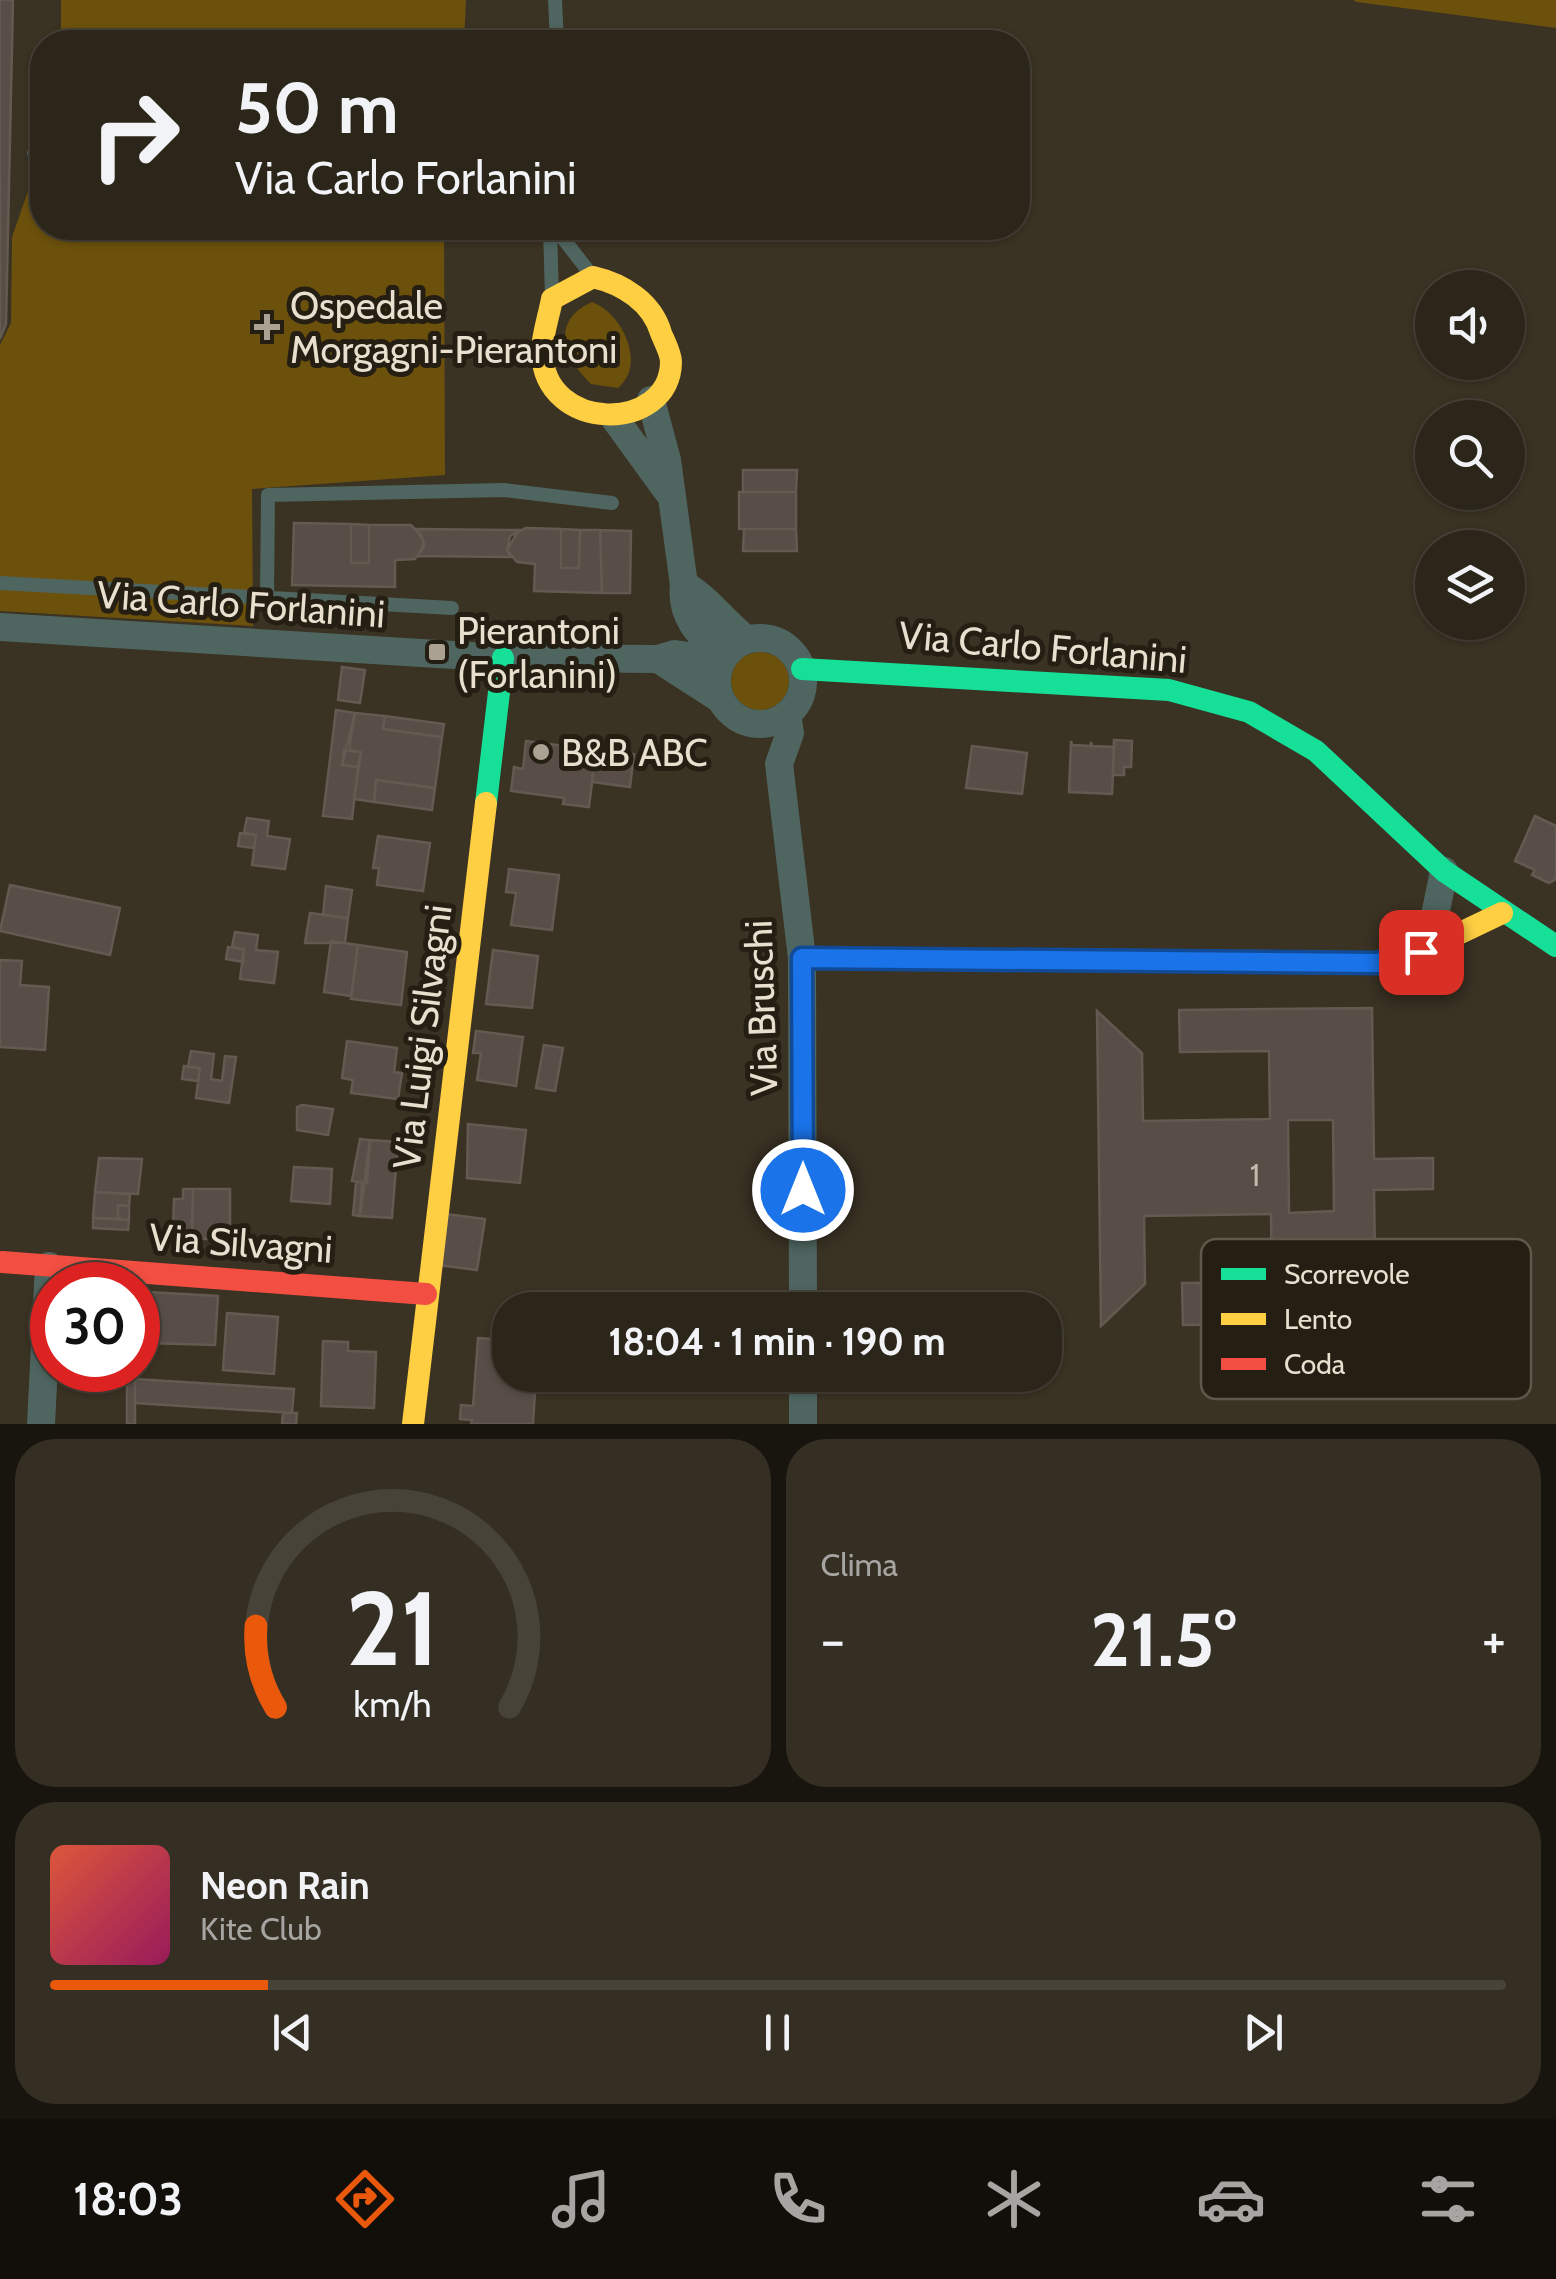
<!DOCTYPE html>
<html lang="it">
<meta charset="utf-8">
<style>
:root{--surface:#2c261a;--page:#342e23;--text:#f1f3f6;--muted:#a6a5a2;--line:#484339;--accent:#ea580c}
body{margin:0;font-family:Cabin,sans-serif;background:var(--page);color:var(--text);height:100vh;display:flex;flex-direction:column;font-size:38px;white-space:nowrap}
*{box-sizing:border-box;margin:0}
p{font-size:32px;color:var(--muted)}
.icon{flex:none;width:55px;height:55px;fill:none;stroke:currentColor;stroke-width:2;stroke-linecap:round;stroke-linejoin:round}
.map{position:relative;height:1424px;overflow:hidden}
.drawer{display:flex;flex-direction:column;gap:15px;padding:15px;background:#18150e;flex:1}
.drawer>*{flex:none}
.top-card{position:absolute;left:30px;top:30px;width:1000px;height:210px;border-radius:40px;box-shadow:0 2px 8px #0004,0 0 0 2px var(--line);background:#2c261a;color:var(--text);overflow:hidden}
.tools{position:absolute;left:1415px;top:270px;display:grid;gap:20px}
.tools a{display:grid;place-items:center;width:110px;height:110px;border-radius:50%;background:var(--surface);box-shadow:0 2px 8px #0004,0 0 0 2px var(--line);font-size:50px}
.speed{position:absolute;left:30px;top:1262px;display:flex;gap:20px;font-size:50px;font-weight:700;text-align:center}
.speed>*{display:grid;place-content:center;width:130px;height:130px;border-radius:50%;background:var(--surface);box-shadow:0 2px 8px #0004,0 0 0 2px var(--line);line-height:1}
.speed .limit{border:15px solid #d22;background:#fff;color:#111}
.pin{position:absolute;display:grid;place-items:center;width:85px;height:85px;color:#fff;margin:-42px;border-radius:20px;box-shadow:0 5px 15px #0006}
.me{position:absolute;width:110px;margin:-55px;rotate:0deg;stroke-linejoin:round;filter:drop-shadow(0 0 8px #0008)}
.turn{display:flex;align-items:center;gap:35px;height:210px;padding:0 40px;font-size:45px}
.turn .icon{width:130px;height:130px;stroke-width:2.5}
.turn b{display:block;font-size:70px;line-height:85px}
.big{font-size:75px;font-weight:800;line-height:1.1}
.drawer .card{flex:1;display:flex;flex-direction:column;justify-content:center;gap:15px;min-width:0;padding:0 35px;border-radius:40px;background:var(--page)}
.drawer .dial{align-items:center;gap:0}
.dial svg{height:260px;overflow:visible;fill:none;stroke:var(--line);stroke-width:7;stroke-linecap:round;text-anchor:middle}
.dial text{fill:var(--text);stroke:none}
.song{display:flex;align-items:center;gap:30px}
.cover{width:120px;height:120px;border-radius:15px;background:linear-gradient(135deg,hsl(10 70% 55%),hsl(330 70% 35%))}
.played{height:10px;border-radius:5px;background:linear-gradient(90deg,var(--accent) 15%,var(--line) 15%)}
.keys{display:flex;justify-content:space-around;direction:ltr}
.heat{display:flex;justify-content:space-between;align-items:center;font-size:55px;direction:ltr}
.drawer .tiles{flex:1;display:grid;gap:15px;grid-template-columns:1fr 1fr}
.card:last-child{grid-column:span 2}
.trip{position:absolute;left:492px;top:1292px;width:570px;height:100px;border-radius:40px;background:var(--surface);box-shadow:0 2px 8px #0004,0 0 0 2px var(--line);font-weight:800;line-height:100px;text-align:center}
.menu{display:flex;height:160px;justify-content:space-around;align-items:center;background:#120f0a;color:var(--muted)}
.menu .icon{width:70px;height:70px}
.menu .selected{color:var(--accent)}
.menu b{font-size:45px;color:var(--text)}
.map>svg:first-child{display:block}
</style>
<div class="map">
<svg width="1556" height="1424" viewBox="0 0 1556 1424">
<rect width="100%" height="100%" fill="#3a3223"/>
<path fill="#6c510d" d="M61,0H466L464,42H61Z
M1353,0H1556V28L1357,2Z
M42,151V228H444L445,475L252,489L253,626L0,611V345L11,323L12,237Z
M592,302C622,313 647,364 618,388L591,384C565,359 549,321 592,302Z
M731 681a29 29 0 1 1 58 0a29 29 0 1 1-58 0Z"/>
<path fill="#584e47" stroke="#645a52" stroke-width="2.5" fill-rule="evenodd" d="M0,0H13L6,324L0,339Z
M743,470H797L796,492H743Z
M739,492H796V529H739Z
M294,523L351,524V563H369V525H411L422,536L424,547L415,559L395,560V587L292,585Z
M351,524L369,525V563H351Z
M526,528L561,529V568H579L580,530H600L602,593L534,591L535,564L517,562L507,550L510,536Z
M416,529L519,530L507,550L511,557L418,556L424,543Z
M561,529L580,530L579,568H561Z
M744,529H796L797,551H743Z
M600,530L631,531L630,593H602Z
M342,667L365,670L360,703L338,700Z
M336,710L355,713L342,765L358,767L352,819L323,816Z
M355,713L385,716L383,729L442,737L435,788L376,780L374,802L354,799L361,752L349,750Z
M385,716L444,724L442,737L383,729Z
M1114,740L1132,741L1131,767H1124V775H1113Z
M526,741L596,750L589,807L563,804L564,798L511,791L514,767L523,769Z
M1071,741L1072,745L1091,746V742L1092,746L1114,747L1112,794L1069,792Z
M972,746L1027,753L1022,794L966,788Z
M344,750L361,752L358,767L342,765Z
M596,750L634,754L630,787L592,782Z
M376,780L435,788L432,810L374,802Z
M1535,816L1556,826V879L1549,883L1532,875L1535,870L1515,861Z
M247,818L269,821L267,836L290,839L285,869L252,865L256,835L244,833Z
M240,833L256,835L254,848L238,846Z
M378,836L430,843L423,891L377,885L379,868H373Z
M509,869L559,875L552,930L511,925L516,893L506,892Z
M10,885L120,908L110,955L0,931Z
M326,886L352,890L348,918L323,915Z
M310,913L348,918L345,943H305Z
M235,932L258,935L256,950L278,952L274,983L240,979L244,949L232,947Z
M331,941L358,945L351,996L324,992Z
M358,945L407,952L401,1005L351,999Z
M228,947L244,949L243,962L226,959Z
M493,950L538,956L532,1008L486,1004Z
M0,960L22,961L20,985L49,987L45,1050L0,1047Z
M1372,1008L1374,1159L1433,1158V1189L1374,1190L1376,1323L1183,1325L1182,1283L1272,1282L1271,1214L1144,1216L1145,1284L1101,1326L1097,1011L1142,1053L1143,1121L1270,1119L1269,1051L1180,1052L1179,1010ZM1288,1120H1333L1334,1211L1289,1213Z
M476,1031L523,1037L516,1086L477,1080L481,1053H473Z
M347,1041L397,1048L394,1072L402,1073L398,1099L351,1093L353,1080L342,1078Z
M544,1045L563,1048L555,1091L536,1088Z
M191,1051L214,1054L211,1079L222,1081L225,1056L236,1057L229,1103L196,1098L200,1068L188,1067Z
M184,1066L200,1068L198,1081L182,1079Z
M302,1105L333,1109L328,1135L297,1130V1107Z
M468,1124L526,1130L520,1183L467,1178Z
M360,1139L370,1140L367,1183L352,1181Z
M370,1140L398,1142L392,1218L360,1216Z
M99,1158L142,1159L138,1194L95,1192Z
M294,1167L332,1169L330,1204L291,1201Z
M356,1182H362L360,1216L353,1215Z
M183,1189H193L192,1231H173L174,1199H183Z
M193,1189H230V1239H192Z
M95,1192L130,1194L129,1206L118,1205V1219L93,1218Z
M118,1205L129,1206V1220L118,1219Z
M446,1214L485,1219L477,1270L438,1265Z
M93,1218L129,1220L128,1230L93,1228Z
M148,1292L218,1296L215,1345L147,1343Z
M227,1313L278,1317L274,1374L223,1370Z
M478,1338L510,1340V1375H536L533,1424H471L472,1420L460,1419L461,1405L473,1406Z
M323,1341L348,1342V1351L376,1352L374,1408L321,1406Z
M76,1370H115V1381L76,1380Z
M122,1370H135V1424H127V1379H122Z
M135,1379L294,1389L292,1413L135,1403Z
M283,1413H297L296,1424H282Z"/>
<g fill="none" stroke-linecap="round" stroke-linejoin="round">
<path stroke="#4f655f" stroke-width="14" d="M555,0L557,42
M34,153L42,158
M550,228L552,297
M555,228L593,277
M0,583L452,608
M267,597L268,495L504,490L612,503"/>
<path stroke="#4f655f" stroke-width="28" d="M651,400L667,460L684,585C680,618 701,636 723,657
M615,419L668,492
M684,585C707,597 725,623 746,639
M0,627L503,658L658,659L675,654L721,661
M717 681a43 43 0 1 1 86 0a43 43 0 1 1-86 0Z
M658,659L720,699
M787,714L790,733L779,764L802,958L803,1310
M1429,945L1444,871
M803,1375V1424
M41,1424L49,1266"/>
<path stroke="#16e098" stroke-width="22" d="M802,669L1169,690L1249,712L1316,751L1444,871L1556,946
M486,803L503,658"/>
<path stroke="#ffcf43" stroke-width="22" d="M593,277C623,284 652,302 661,333C664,341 671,353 671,362C670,433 544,434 542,352C542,335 549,316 552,299Z
M802,958L1377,963L1408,958L1502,913
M413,1424L486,803"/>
<path stroke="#f24e42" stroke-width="22" d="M2,1262L426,1294"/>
</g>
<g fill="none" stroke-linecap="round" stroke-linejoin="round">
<g stroke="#114b97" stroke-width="25">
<path id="route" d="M803,1190L802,958L1377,963L1421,952"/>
</g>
<use href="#route" stroke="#1a73e8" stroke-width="18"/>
</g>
<g fill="#aba293" stroke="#251e12" stroke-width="4">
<path d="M262 312h10v10h10v10h-10v10h-10v-10h-10v-10h10z"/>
<rect x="427" y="642" width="20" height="20" rx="5"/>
<circle cx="541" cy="752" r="10"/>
</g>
<g text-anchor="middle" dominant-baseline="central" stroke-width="10" stroke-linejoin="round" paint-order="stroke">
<g font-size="32" fill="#c4bbad">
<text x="1255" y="1174">1</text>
</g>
<g font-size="38" fill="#e8dfcf" stroke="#251e12" text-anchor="start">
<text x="290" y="305">Ospedale<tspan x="290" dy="44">Morgagni-Pierantoni</tspan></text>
<text x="457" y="630">Pierantoni<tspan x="457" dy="44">(Forlanini)</tspan></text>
<text x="561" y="752">B&amp;B ABC</text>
</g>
<g font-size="38" fill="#e8dfcf" stroke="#251e12">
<text transform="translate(241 604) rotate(4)">Via Carlo Forlanini</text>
<text transform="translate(1043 647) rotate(5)">Via Carlo Forlanini</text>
<text transform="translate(761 1008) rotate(-92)">Via Bruschi</text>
<text transform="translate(422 1037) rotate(-83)">Via Luigi Silvagni</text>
<text transform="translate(241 1243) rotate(4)">Via Silvagni</text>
</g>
</g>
<rect x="1201" y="1239" width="330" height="160" rx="15" fill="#251e12" stroke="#60584b" stroke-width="2.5"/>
<rect x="1221" y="1268" width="45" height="12" fill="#16e098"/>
<rect x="1221" y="1313" width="45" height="12" fill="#ffcf43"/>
<rect x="1221" y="1358" width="45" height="12" fill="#f24e42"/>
<g font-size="28" fill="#e8dfcf">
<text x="1284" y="1284">Scorrevole</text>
<text x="1284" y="1329">Lento</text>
<text x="1284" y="1374">Coda</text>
</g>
</svg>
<div class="tools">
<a><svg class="icon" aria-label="sound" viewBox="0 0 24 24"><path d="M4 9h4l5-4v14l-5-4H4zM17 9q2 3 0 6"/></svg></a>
<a><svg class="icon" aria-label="search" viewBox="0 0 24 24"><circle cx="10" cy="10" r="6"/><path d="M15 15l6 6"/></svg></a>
<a><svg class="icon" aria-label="layers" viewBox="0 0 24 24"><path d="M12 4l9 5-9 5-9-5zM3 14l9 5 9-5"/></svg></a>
</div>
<div class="speed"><div class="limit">30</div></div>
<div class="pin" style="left:1421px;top:952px;background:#d93025"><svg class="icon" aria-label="arrive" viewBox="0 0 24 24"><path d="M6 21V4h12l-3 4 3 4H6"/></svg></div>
<svg class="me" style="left:803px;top:1190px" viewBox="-20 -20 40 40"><circle r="17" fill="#1a73e8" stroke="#fff" stroke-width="3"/><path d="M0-11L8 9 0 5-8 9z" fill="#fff"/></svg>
<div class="trip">18:04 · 1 min · 190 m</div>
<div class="top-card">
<div class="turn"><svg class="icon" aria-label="right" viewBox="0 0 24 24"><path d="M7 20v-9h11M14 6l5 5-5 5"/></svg><div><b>50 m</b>Via Carlo Forlanini</div></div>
</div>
</div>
<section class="drawer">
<div class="tiles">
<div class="card dial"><svg viewBox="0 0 100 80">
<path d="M14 69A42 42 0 1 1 86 69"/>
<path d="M14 69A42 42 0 0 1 8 44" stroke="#ea580c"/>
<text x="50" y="56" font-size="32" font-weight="700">21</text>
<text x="50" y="72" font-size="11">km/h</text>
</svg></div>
<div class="card"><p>Clima</p>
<div class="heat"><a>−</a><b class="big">21.5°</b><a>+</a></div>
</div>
<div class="card">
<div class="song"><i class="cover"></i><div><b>Neon Rain</b><p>Kite Club</p></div></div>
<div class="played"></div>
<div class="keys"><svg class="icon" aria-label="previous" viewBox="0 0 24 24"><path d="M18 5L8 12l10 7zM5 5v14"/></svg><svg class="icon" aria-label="pause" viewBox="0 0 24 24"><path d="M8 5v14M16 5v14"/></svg><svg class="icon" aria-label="next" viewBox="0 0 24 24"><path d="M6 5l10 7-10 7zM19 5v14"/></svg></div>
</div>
</div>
</section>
<nav class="menu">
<b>18:03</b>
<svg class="icon selected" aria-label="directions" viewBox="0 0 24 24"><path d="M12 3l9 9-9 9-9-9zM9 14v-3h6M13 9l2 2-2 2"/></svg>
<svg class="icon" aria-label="music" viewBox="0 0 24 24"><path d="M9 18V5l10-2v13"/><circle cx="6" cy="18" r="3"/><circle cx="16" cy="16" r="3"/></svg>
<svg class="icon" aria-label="phone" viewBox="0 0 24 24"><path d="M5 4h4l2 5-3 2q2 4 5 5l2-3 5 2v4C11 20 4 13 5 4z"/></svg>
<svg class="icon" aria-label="climate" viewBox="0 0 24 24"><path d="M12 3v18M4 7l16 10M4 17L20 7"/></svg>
<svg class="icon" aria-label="car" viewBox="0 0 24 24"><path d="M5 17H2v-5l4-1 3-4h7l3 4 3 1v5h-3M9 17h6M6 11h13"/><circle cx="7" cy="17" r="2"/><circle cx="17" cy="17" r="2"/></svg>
<svg class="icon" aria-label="filters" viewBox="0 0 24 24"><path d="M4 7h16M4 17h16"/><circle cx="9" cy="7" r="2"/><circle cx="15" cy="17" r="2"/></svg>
</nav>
